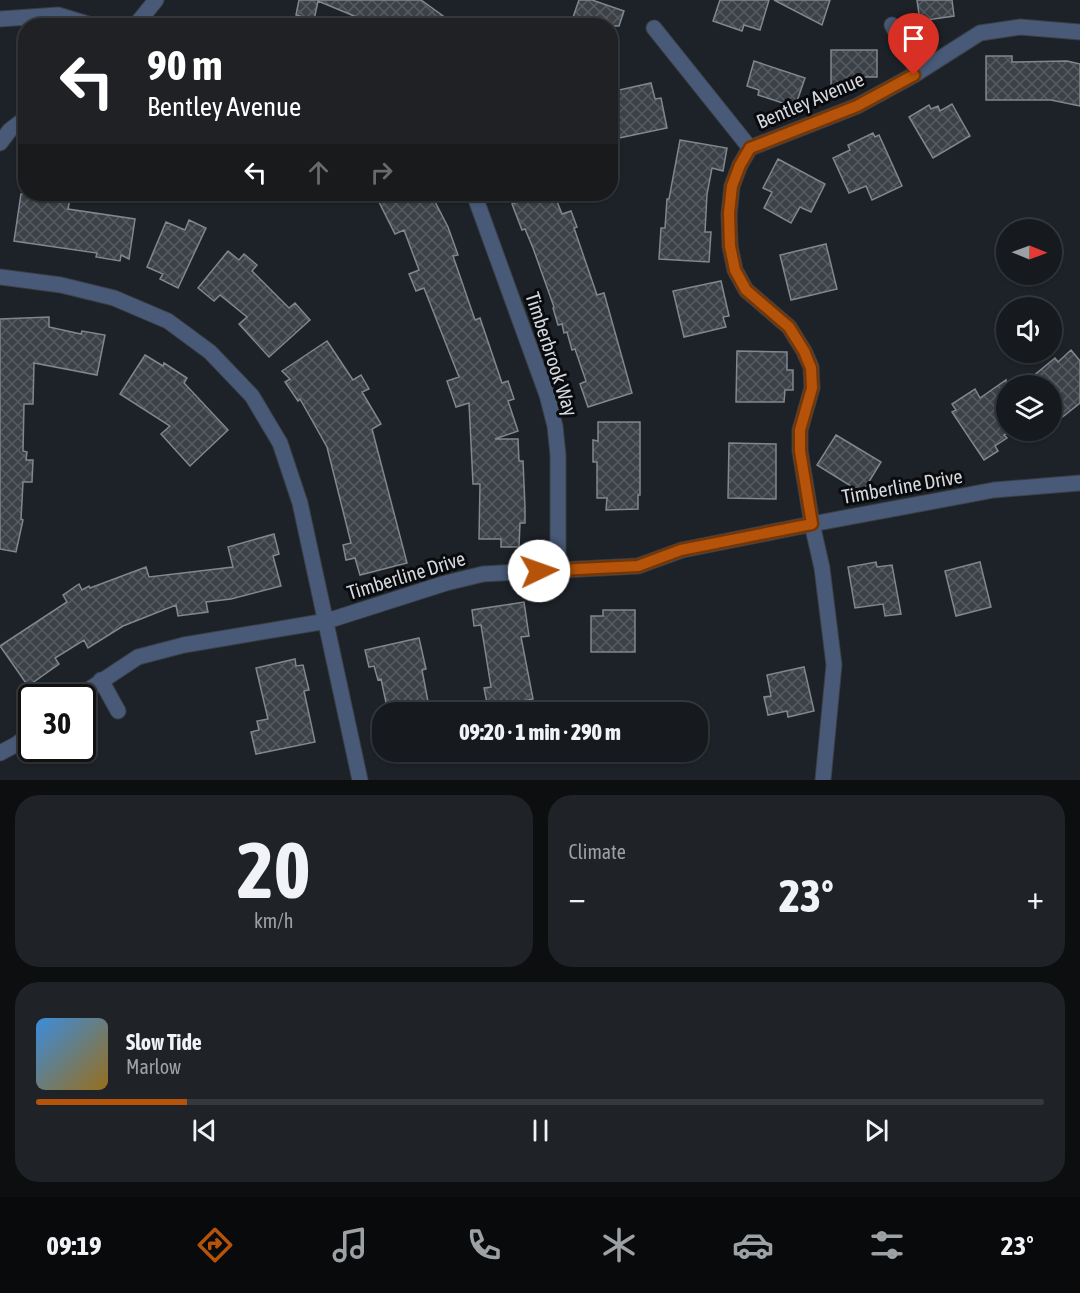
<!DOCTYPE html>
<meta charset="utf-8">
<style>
:root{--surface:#161a1e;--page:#1f2327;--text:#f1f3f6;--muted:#9ea1a4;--line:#35383c;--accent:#b45309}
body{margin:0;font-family:"Asap Condensed",sans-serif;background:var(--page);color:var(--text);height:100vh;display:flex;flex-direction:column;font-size:22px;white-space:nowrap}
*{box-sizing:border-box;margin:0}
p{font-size:20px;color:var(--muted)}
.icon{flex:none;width:33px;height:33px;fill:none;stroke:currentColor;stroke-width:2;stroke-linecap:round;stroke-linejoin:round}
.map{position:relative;height:780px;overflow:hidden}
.panel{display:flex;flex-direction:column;gap:15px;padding:15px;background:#0c0e10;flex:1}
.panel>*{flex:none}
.top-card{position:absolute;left:18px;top:18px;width:600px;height:183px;border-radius:24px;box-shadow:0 2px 4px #0004,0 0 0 2px var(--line);background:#202124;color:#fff;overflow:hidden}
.needle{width:39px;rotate:91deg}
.fabs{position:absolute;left:996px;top:219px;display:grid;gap:12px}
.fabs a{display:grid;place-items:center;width:66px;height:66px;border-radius:50%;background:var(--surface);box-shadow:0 2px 4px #0004,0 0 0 2px var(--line);font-size:30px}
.speed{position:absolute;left:18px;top:684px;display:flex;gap:12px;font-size:30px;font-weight:700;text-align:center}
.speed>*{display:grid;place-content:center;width:78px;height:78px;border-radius:50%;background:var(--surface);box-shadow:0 2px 4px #0004,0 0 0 2px var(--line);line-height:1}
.speed .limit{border:3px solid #111;border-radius:9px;background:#fff;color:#111}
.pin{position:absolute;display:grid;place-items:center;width:51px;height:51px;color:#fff;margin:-62px -26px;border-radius:50% 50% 50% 0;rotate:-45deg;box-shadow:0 0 6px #0007}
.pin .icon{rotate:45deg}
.me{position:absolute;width:66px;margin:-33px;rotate:87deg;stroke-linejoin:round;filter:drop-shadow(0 0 4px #0008)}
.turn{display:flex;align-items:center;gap:21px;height:126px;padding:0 30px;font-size:27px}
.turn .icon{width:78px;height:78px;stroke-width:2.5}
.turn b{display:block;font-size:42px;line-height:51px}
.lanes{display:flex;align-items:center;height:57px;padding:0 30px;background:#0003;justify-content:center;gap:30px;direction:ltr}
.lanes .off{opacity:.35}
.big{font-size:45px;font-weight:800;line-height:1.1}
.panel .tile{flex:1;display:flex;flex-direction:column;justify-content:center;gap:9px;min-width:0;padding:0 21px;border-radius:24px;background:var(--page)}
.panel .dial{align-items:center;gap:0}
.dial b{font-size:78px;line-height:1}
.song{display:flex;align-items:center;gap:18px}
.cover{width:72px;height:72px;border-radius:9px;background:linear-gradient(135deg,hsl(210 70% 55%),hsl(40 70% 35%))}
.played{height:6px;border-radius:3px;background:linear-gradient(90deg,var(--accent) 15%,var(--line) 15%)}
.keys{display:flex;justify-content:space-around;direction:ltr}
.heat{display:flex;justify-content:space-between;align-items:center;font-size:33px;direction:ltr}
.panel .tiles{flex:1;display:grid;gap:15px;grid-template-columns:1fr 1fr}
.tile:last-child{grid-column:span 2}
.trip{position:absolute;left:372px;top:702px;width:336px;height:60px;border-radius:24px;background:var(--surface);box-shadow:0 2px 4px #0004,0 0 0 2px var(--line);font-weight:800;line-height:60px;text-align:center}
.tab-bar{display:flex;height:96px;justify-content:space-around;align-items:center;background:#090a0c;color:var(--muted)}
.tab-bar .icon{width:42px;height:42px}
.tab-bar .active{color:var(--accent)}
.tab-bar b{font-size:27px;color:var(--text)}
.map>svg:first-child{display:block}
</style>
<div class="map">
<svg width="1080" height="780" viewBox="0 0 1080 780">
<defs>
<pattern id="building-cross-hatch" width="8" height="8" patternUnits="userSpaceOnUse" patternTransform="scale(1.5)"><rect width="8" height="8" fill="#3c4148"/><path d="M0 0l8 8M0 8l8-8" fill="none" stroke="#575c62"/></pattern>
</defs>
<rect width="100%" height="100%" fill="#1d2228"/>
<path fill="url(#building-cross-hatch)" stroke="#81878f" stroke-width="1.5" d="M299,0H421L457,26H356L359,18L318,1L314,20L296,15Z
M579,0H592L624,11L619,26H570Z
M720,0H769L760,30L744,25L742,31L713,21Z
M774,0H830L822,25Z
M917,0H952L954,16L920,21Z
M831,50H877V77H863V86H831Z
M986,56H1012V62L1067,61L1080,64V106L1051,100H986Z
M754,61L805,78L795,107L758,95L759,90L747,86Z
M651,83L655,99L661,98L667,128L614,139L610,122V92Z
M952,104L970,136L933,158L909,117L929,105L931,109L938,106L940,111Z
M873,133L875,137L879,135L902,186L872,200L866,186L849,193L833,158L850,150L848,145Z
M680,140L727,148L723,171L712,168L707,194L705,232H711L709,262L659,259L661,228H665L667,199H669Z
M778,159L825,184L811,212L800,207L791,223L764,208L772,192L763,188Z
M21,194H71L68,209L135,219L129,259L121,255L120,261L96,257L97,253L14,241Z
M375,194H431L448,227L458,255L453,256L475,320L480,318L502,383L508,381L514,399L508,401L518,431L495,439H518L519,461H523L525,507V523H520L519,547H501V539H479L480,484H473L469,403L456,407L447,381L459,377L424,288L416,291L409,274L419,270L404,230L395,234Z
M514,194H554L562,214L571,211L577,227L574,228L597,295L604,293L632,393L588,407L580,384L586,381L575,349L572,350L567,332L564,333L562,324L558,325L553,308L554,307L533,248L525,229L522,230L512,204L517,202Z
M189,220L206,228L178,288L160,279L163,274L147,267L166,222L185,230Z
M826,244L837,289L791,300L780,255Z
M228,251L239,260L244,254L257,265L252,271L289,308L295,303L310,320L269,357L239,324L247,317L220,295L214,301L198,288Z
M721,281L729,316L723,317L726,327L684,337L673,291Z
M49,317V327L81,334L82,331L105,335L97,375L34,363L33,404H24L23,451L27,452L26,460H33L32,482H23L21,519L23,520L16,552L0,549V319Z
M327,341L353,380L361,375L369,389L362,392L381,424L372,429L407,563L360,575L355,558L346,560L343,545L351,543L327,447L300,399L298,401L285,382L290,379L282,371Z
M1071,350L1080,361V403L1060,419L1052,408V386H1021L1055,358L1058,362Z
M737,351L787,352V370H793V390H785L784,402H736Z
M145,355L163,366L164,363L187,378L184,383L228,430L190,466L161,434L170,426L120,394Z
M1006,380V434L1004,435L1007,438L995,446L998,451L984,460L952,412L956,410L952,404L975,389L980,398Z
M598,422H640V495H638V509L606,510L607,498H597V462H593V440L598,441Z
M836,435L881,462L862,493L817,465Z
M729,443L776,444V499L728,498Z
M274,534L279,554L273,556L281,586L231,599L206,602L208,612L178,616L176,605L123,626L88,648L84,640L55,658L59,664L28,686L0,646L67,602L63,595L79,584L82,590L89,586L90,588L146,567L149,577L233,567L228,547Z
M876,562L877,567L892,565L901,614L885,616L883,604L855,608L848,567Z
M980,562L991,607L956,616L945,571Z
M524,602L529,636L521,637L533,699L488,708L484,688L491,687L481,625L474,626L472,610Z
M603,610H635V652H591V616H603Z
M419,638L426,669L422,670L430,712H388L381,679L378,680L374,666L369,667L365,650Z
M295,659L296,666L303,665L309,690L304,691L315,742L256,754L251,732L259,730L257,721L268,719L256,668Z
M804,667L814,711L788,717L787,711L768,715L764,697L771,696L767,675Z"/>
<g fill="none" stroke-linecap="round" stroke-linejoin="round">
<g stroke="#3a3f45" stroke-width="17">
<path id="minor" d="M0,19L58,15L94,26
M892,25L918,72
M135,26L156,0
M654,28L750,148
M0,143L10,130L26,118
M474,194L547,395L555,426L558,455V570
M0,277L61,285L114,298L168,321L210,352L252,396L280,443L300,503L360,780
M101,680L118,711
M76,698L138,657L184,645L327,621L446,583L483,574L638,566L682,550L812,524L994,490L1080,483
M0,753L17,744L32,732
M823,780L834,665L822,568L812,524L800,451V430L812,388L811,367L804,351L789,327L746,290L735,270L730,246L729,214L732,186L740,165L750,148L857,106L914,75L980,33L1020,27L1080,32"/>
</g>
<use href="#minor" stroke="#485a77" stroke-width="15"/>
</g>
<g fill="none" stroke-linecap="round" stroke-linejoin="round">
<g stroke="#753606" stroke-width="15">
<path id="route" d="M539,571L638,566L681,550L812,524L800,451V430L812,388L811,368L804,351L789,327L746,290L735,270L730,246L729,213L732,186L740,165L750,148L857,106L914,75"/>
</g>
<use href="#route" stroke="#b45309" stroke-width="10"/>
</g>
<g text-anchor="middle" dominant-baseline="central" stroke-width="6" stroke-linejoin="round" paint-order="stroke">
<g font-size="20" fill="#d5d8dc" stroke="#090b0e">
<text transform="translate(810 100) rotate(-23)">Bentley Avenue</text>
<text transform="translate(552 354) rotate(72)">Timberbrook Way</text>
<text transform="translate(902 486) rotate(-10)">Timberline Drive</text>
<text transform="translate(406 575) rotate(-17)">Timberline Drive</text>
</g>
</g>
</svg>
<div class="fabs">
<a><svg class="needle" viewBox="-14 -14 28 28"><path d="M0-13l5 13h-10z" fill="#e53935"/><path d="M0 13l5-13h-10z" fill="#9ea1a4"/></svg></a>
<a><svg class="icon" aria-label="sound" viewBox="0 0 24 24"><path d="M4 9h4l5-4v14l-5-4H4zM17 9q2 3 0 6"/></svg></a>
<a><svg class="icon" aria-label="layers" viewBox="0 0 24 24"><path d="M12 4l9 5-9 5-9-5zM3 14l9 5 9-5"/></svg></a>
</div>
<div class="speed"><div class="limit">30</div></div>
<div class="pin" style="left:914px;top:75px;background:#d93025"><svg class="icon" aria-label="arrive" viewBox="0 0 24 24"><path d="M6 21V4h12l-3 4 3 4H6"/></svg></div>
<svg class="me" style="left:539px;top:571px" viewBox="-20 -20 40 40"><circle r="19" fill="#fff"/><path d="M0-13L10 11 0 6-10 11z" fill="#b45309"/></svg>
<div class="trip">09:20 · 1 min · 290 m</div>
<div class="top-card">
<div class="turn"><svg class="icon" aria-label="left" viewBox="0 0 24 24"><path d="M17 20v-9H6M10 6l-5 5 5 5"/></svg><div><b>90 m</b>Bentley Avenue</div></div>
<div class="lanes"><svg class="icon" aria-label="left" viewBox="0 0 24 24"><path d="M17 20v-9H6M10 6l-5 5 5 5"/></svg><svg class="icon off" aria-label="ahead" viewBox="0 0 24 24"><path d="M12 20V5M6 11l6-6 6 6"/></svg><svg class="icon off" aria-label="right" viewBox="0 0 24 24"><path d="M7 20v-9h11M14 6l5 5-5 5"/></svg></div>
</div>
</div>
<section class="panel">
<div class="tiles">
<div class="tile dial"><b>20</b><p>km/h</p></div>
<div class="tile"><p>Climate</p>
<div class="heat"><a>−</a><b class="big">23°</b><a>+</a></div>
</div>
<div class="tile">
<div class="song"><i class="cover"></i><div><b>Slow Tide</b><p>Marlow</p></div></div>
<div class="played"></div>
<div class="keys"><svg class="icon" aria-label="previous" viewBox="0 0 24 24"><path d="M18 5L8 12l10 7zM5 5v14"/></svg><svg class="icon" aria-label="pause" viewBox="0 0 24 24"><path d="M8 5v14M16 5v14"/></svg><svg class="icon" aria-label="next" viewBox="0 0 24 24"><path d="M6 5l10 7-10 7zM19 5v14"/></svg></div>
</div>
</div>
</section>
<nav class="tab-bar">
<b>09:19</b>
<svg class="icon active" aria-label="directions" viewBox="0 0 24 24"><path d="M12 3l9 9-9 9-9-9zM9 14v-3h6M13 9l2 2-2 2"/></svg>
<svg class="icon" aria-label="music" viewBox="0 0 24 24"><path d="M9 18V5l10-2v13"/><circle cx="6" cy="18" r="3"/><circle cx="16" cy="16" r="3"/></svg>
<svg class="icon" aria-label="phone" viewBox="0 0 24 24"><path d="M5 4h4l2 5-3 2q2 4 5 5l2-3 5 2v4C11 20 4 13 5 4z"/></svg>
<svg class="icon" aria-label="climate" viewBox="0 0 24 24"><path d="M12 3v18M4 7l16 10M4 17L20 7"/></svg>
<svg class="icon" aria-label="car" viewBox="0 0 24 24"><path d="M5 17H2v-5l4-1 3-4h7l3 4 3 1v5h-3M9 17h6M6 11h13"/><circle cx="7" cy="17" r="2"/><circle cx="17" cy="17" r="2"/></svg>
<svg class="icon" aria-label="filters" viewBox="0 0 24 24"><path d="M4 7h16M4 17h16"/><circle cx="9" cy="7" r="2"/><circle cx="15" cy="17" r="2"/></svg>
<b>23°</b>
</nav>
